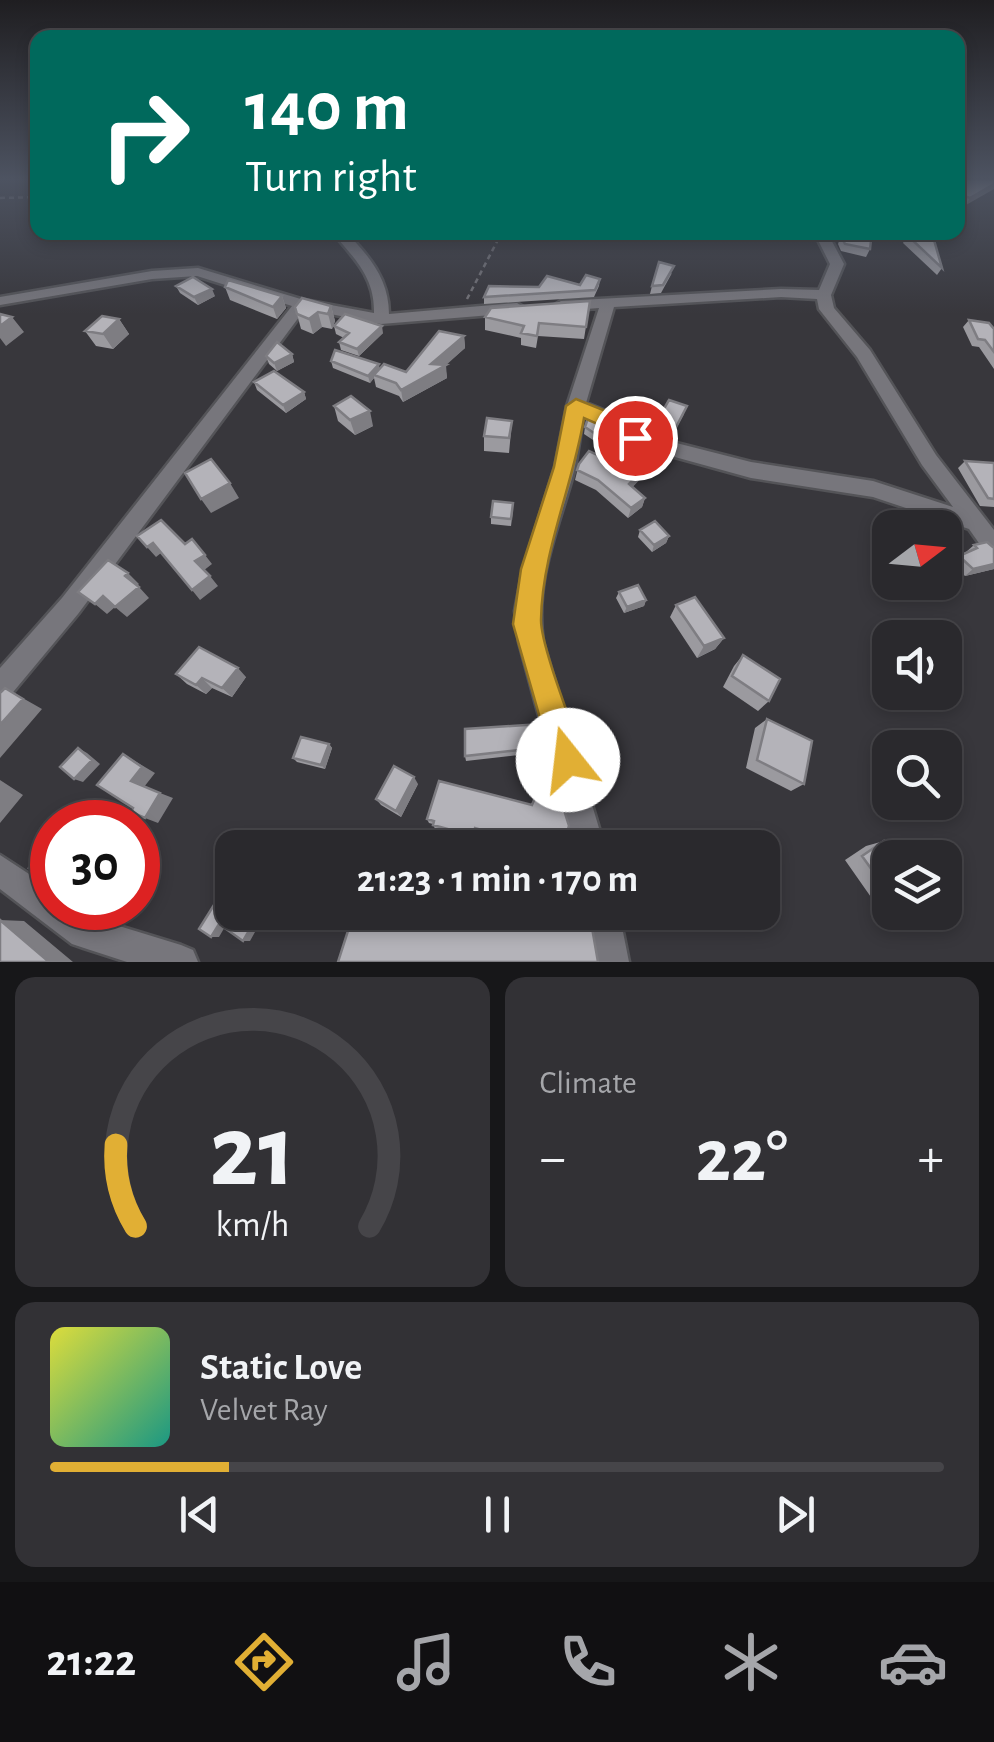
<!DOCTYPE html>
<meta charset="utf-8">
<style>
:root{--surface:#2a292d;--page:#323135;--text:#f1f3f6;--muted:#a5a6aa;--line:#464549;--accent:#e1af34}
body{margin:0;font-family:"Alegreya Sans",sans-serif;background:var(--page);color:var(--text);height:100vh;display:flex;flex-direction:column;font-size:38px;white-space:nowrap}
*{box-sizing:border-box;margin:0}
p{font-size:32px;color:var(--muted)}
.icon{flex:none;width:55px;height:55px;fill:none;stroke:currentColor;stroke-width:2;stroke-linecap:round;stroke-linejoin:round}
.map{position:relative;height:962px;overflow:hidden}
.details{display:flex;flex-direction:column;gap:15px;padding:15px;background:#171719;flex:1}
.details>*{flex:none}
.guide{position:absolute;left:30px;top:30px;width:935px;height:210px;border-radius:20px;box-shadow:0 5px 15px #0003,0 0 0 2px var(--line);background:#00695c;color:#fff;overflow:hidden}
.needle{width:65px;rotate:74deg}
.tools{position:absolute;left:872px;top:510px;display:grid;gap:20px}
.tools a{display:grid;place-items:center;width:90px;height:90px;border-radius:20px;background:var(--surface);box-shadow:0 5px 15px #0003,0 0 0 2px var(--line);font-size:50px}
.speed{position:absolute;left:30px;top:800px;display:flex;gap:20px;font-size:50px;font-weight:700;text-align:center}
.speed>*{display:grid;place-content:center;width:130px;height:130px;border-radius:50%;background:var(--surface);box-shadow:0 5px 15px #0003,0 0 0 2px var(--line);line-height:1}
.speed .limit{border:15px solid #d22;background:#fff;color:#111}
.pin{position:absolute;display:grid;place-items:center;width:85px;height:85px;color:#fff;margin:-42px;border:5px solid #fff;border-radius:50%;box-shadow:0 2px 10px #0007}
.me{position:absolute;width:110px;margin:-55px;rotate:344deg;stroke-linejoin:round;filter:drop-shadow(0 0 8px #0008)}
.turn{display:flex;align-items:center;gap:35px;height:210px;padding:0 50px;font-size:45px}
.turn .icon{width:130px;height:130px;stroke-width:2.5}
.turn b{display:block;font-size:70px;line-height:85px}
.big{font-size:75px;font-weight:700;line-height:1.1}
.details .tile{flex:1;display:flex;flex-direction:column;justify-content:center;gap:15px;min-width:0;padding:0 35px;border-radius:20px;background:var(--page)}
.details .dial{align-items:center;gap:0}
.dial svg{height:260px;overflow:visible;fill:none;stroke:var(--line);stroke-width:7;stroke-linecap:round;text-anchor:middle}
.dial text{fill:var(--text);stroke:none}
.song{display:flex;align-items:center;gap:30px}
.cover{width:120px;height:120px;border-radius:15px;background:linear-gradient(135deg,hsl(60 70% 55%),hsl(170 70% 35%))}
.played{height:10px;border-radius:5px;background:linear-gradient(90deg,var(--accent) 20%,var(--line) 20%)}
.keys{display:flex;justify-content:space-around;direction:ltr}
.heat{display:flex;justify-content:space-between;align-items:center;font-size:55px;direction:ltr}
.details .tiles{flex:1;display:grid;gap:15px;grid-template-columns:1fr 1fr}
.tile:last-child{grid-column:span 2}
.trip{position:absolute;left:215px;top:830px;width:565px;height:100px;border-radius:20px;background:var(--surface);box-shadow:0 5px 15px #0003,0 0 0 2px var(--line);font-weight:700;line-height:100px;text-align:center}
.dock{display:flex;height:160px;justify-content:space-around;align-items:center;background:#111012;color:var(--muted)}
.dock .icon{width:70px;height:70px}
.dock .on{color:var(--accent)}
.dock b{font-size:45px;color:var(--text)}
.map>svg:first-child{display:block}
</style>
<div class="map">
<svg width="994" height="962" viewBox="0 0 994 962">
<rect width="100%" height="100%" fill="#38373c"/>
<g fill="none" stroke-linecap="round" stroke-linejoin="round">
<g stroke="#545458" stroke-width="5">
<path id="minor" d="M332,232H346C369,256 389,279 389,314L517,303L525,308L517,313L381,324L305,309L78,614L9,697L0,701V668L62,598L292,306L197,276L152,279L0,305V297L152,271L198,268L304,300L374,313C375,277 354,258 332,232Z
M814,232H827L844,264L831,295L834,308L870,350L936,455L994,530V555L986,553L969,529L873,497L751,478L635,446L628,444L614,430L583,416C580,434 578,453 574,471C558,530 534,580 543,642L605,848H575L519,642L515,611L523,569L555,467L567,406L599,308L561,311L553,306L561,301L781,289L819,290L830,264ZM781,297L817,299L819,309L857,357L922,465L953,507L873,481L751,462L641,434L628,420L586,403L614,307Z
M0,855L52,889V908H78L93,918L181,945L193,950L198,962H127L84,948L72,944L0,889Z
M587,912H619L629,962H595Z"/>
</g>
<path stroke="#737277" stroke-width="2.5" stroke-dasharray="5 4" stroke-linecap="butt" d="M0,198L38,197
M467,299L502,232"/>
<use href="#minor" fill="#77767c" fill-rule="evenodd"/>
</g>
<path fill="#9b9a9f" d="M958,179H994L966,205L958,202Z
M842,232H872L870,249L866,257L841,251L838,244Z
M907,235L942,268L937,275L903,243Z
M672,273L661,293L650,294L652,286Z
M600,279L599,286L594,297L484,304V297L539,287L580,285Z
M176,286L215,296L198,305L180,293Z
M225,287L282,296L286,308L277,319L230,300Z
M590,301L584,339L538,336L536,348L521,345V338L485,330V317Z
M331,306L335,321L332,329L322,327L313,334L301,329L297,314Z
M119,319L129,334L113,349L96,346L85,331Z
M969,320L994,329V369L979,347L972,346L963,327Z
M334,326L383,333L359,356L341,350L339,342L344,338L336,334Z
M464,336L465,348L445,365L447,378L403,402L399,396L376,387L374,378L370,383L333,368L331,361L406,372Z
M292,354L294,362L277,371L269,364L266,356Z
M254,382L304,392L306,399L286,413L257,390Z
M334,406L373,426L355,435L338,421Z
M684,414L672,436L653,431L655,424Z
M512,421L509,453L484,451V436Z
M585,427L608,433L596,442L584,434Z
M653,459L650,469L632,487L645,498L642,507L628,518L596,490L575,480L579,464L619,465Z
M965,461L994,463V507L980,506L958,468Z
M513,510L511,526L491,524V517Z
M640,530L669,536L666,543L652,552L638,537Z
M974,545L994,569L965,576L951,562L959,556L966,552Z
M619,592L646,600L644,606L624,613L616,598Z
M676,605L724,638L715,649L697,658L670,617Z
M743,655L769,701L758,711L723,687L734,666Z
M176,674L246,677L232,697L212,688L206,694L187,684Z
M767,719L804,784L791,791L746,768L755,728Z
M540,724L545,768L544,773L526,772L527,754L466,761L465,756Z
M329,744L332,748L325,769L297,762L293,758Z
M439,781L562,848H532L513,837L512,843L476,832L474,840L435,829L433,824L429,823L427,819Z
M418,784L401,817L381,805L376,799Z
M884,841L890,858V898L873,900L845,860L866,846Z"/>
<path fill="#7e7d82" d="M994,184V189L966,205L970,198Z
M212,289L215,296L198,305L194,297Z
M282,296L286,308L277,319L273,307Z
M331,306L335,321L332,329L328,314Z
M318,312L322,327L313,334L309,319Z
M12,317L24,332L6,346L0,338V326Z
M119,319L129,334L113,349L103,334Z
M382,326L383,333L359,356L357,349Z
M464,336L465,348L444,367L446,365L447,378L403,402L401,390Z
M292,354L294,362L277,371L274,363Z
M379,364L380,372L374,375V378L370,383L368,376Z
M304,392L306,399L286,413L283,405Z
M370,411L373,426L355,435L350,420Z
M609,426L608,433L596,442L597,435Z
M653,459L650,469L626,494L629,484Z
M230,483L239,498L211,513L201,499Z
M645,498L642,507L628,518L631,508Z
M669,536L666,543L652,552L654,545Z
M153,543L161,553L156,557L147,547Z
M205,555L212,564L203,571L195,561Z
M994,564V569L965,576L973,569Z
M128,573L139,584L136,587L125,576Z
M210,576L218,586L200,600L192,590Z
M139,587L149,598L127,617L115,607Z
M103,596L115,607L107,614L95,604Z
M646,600L644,606L624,613L627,607Z
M724,638L715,649L697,658L704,646Z
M238,668L246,677L232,697L222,688Z
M202,678L212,688L206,694L196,685Z
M5,688L42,709L0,758V725Z
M329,744L332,748L325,769L321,765Z
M78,748L87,753L100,764L83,782L74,779Z
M123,754L155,773L144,787L131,781Z
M414,777L418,784L401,817L396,811Z
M0,780L23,795L0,823Z
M160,793L173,798L158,823L145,818Z
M260,912H266L250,941H243Z
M0,920L24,921L73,962H49Z
M219,924L226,925L219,937H211Z"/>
<path fill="#b4b3b9" stroke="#7e7d82" stroke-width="2.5" d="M958,179H994V184L970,198L958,194Z
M843,232H872L870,249L845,244L841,236Z
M907,235L934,240L942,268Z
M659,262L674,266L663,285L652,286Z
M586,275L600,279L595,290L484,297L489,286L539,287L547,276L580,285Z
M193,277L212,289L194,297L176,286Z
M228,280L282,296L273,307L225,287Z
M302,298L331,306L328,314L318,312L309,319L297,314L295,307Z
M590,301L586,327L539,323L537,336L521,333L524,326L485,317L491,308Z
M0,314L12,317L0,326Z
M345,314L382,326L357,349L339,342L349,333L334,326Z
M102,316L119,319L103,334L85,331Z
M969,320L989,323L994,329V352L985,340L978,339Z
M439,331L464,336L431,364L446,365L401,390L396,383L374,375L384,364L406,372Z
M277,342L292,354L274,363L266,356Z
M335,350L379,364L368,376L331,361Z
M274,371L304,392L283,405L254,382Z
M351,396L370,411L350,420L334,406Z
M669,400L687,406L675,429L655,424Z
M589,415L609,426L597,435L585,427Z
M487,418L512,421L509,438L484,436Z
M636,449L653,459L629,484L645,498L631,508L598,480L577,470L579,464L589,451L619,465Z
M211,459L230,483L201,499L185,473Z
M965,461L994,463V499L988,498Z
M493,501L513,503L511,519L491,517Z
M161,520L185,544L192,539L205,555L195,561L210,576L192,590L153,543L147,547L137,536Z
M655,521L669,536L654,545L640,530Z
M987,542L994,548V564L973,569L959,556L977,548L974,545Z
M108,560L128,573L125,576L139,587L115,607L103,596L95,604L78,592Z
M638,585L646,600L627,607L619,592Z
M695,597L724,638L704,646L676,605Z
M199,647L238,668L222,688L202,678L196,685L176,674Z
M743,655L780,679L769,701L732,676Z
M5,688L23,699L0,725V693Z
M767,719L812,741L804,784L757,760Z
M540,724L546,744L545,768L527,766L528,749L465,756V729Z
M301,737L329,744L321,765L293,758Z
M78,748L92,760L74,779L60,767Z
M123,754L142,767L131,781L160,793L145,818L131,812L133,808L97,785Z
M394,766L414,777L396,811L376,799Z
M439,781L532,805L536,795L564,810L569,826L562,848H540L514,834L513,839L475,828L473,836L433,825L434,821L427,819Z
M52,834V878L29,868Z
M262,836L275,848H254Z
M884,841L896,858H890V895L862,856Z
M232,876V912H260L243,941L219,924L211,937L199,929Z
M354,912H386L407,920L409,912H504L563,924V920L591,922L598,962H338Z
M0,920L49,962H0Z"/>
<linearGradient id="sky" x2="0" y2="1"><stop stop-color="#1f1e21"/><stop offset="0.57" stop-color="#4d5361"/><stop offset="1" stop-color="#4d5361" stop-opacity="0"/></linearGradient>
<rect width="994" height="314" fill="url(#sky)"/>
<path fill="#e1af34" stroke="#927222" stroke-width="2.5" d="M576,399L628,420L646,438L635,446L614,431L584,418C573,485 542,552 541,620C541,647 574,729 584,760L579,771L568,776L557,771L552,760L513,624L521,569L554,467L566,406Z"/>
</svg>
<div class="tools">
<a><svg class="needle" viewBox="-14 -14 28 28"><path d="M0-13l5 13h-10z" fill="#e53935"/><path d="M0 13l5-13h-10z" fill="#a5a6aa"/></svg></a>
<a><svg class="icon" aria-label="sound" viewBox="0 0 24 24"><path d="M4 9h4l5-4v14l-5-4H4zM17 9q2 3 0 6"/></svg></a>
<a><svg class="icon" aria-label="search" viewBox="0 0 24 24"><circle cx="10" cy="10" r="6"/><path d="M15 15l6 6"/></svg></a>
<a><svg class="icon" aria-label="layers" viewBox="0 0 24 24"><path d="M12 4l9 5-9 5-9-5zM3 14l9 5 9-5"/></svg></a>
</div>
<div class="speed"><div class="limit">30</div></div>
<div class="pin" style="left:635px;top:438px;background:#d93025"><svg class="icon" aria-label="arrive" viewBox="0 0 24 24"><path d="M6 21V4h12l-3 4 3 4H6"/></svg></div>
<svg class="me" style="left:568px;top:760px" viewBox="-20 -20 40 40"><circle r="19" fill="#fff"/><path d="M0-13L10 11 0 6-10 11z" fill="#e1af34"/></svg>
<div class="trip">21:23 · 1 min · 170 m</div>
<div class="guide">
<div class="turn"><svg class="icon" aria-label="right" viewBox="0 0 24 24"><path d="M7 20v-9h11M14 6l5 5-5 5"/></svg><div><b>140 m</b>Turn right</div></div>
</div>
</div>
<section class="details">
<div class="tiles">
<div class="tile dial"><svg viewBox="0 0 100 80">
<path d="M14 69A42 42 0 1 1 86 69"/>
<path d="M14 69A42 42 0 0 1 8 44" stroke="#e1af34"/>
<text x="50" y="56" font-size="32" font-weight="700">21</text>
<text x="50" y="72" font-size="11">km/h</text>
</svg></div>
<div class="tile"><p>Climate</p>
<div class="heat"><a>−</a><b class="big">22°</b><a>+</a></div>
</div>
<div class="tile">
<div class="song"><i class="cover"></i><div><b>Static Love</b><p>Velvet Ray</p></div></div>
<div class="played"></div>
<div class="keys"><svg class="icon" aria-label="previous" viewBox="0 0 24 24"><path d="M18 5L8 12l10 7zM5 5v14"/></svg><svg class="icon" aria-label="pause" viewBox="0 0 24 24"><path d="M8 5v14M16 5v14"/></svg><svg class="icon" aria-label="next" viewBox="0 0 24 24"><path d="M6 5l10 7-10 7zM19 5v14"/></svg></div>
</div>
</div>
</section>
<nav class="dock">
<b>21:22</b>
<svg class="icon on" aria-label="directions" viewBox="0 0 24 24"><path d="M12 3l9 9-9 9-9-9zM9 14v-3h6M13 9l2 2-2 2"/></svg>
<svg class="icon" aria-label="music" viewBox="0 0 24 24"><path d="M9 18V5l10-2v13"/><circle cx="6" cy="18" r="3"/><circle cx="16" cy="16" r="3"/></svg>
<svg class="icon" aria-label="phone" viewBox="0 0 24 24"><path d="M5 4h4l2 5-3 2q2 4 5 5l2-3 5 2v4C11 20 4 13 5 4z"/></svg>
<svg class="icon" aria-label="climate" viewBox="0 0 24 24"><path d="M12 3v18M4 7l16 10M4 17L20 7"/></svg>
<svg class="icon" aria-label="car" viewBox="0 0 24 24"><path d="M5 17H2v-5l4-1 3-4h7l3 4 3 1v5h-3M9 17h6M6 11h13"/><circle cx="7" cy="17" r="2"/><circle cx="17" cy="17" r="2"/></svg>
</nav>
